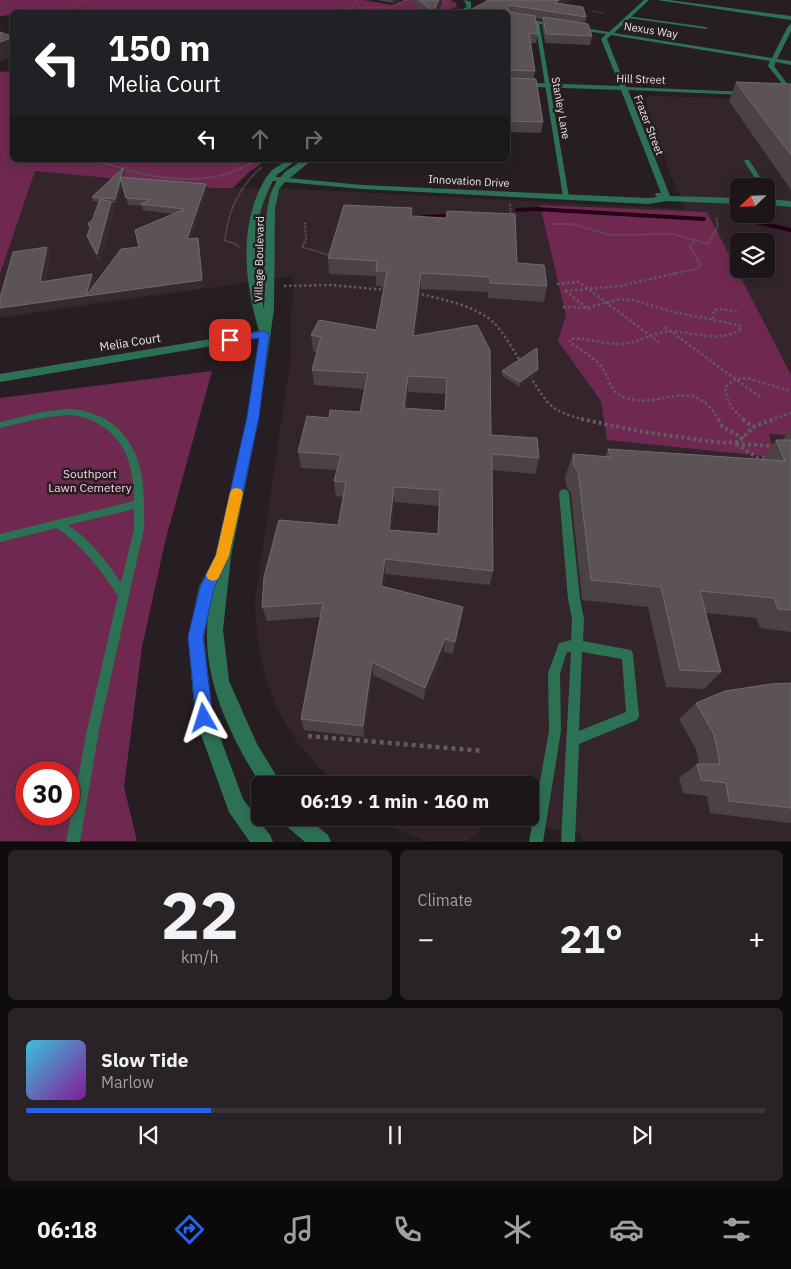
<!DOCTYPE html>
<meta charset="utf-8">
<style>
:root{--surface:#1c161a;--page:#292327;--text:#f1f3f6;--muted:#a09fa2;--line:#3a3539;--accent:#2563eb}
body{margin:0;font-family:"IBM Plex Sans",sans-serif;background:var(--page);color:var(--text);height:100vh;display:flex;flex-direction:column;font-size:19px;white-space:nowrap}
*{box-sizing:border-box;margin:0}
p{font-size:16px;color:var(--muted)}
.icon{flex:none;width:28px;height:28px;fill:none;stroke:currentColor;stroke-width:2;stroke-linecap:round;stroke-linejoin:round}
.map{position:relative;height:842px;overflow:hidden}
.side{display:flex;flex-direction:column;gap:8px;padding:8px;background:#0f0c0e;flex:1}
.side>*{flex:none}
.guide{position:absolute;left:10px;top:10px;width:500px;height:152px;border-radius:8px;box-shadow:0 2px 12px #0003,0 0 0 1px var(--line);background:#202124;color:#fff;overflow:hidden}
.needle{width:32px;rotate:247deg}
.tools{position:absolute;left:730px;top:178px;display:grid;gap:10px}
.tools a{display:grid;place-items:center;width:45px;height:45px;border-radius:8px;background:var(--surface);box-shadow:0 2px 12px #0003,0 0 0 1px var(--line);font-size:25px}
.speed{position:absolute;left:15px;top:761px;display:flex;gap:10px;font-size:25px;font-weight:700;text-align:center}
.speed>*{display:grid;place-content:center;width:65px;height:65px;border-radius:50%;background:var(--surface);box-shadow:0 2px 12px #0003,0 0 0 1px var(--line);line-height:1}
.speed .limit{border:8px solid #d22;background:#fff;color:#111}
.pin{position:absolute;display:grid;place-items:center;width:42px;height:42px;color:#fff;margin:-21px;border-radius:10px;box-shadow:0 2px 8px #0006}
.me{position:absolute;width:55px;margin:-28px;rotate:354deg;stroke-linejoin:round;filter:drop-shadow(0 0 4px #0008)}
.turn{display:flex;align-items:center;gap:18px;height:105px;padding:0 15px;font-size:22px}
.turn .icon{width:65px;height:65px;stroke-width:2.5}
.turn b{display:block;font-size:35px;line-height:42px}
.lanes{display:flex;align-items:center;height:48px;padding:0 15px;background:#0003;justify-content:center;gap:25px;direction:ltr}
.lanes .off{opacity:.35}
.big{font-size:38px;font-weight:700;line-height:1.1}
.side .card{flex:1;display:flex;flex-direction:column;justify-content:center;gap:8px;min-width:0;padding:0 18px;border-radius:8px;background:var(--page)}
.side .dial{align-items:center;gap:0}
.dial b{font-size:65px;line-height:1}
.song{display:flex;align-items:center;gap:15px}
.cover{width:60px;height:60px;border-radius:8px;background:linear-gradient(135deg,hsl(190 70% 55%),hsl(290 70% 35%))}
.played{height:5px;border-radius:2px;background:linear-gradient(90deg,var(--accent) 25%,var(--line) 25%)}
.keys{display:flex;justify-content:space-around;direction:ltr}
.heat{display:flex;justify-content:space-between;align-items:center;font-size:28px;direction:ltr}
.side .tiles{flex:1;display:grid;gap:8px;grid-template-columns:1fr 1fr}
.card:last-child{grid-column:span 2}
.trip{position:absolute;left:251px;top:776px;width:288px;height:50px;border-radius:8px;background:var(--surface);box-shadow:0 2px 12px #0003,0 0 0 1px var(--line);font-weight:700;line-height:50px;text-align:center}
.dock{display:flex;height:80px;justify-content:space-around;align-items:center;background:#0b090a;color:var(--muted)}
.dock .icon{width:35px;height:35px}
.dock .active{color:var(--accent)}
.dock b{font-size:22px;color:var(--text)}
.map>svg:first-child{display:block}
</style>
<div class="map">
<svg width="791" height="842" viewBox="0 0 791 842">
<rect width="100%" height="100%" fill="#261e22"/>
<path fill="#33252b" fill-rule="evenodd" d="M651,96L791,100V841H583L581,834L486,819L480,832L466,841H426L394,828L376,818H530V785H335L297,742L277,709L264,672L257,635L255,601L290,362L293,276L0,318V274L35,171L214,188L295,189L685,209L658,142L645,99ZM739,186H766V214H739ZM739,241H766V269H739Z"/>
<path fill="#6f2950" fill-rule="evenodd" d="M0,0H364L392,5L404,0H450L456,3L457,7L439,12H12V15L0,16Z
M12,71V160H267L249,172L233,188H214L35,171L0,274V72Z
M540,205L707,212L791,375V435L769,434L775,457L607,440L601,401L558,341L566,315Z
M212,371L165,542L142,647L124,787L137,841H0V398ZM26,772H69V815H26Z"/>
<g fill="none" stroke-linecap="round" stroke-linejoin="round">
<path stroke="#260016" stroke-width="4" d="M517,210L536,209L704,219
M423,217L454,216
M756,222L791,230"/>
<path stroke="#625b5e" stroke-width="1" stroke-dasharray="1 1" stroke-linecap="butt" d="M438,0L451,4
M352,8L356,2L355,0
M393,10L399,12
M592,11L603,13
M73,12L69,11L83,0
M322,12L348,8L390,7L407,0
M378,12L393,10L390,7"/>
<path stroke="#625b5e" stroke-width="2" stroke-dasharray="1 1" stroke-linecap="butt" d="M96,160C146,178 208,192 256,160
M510,204L511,218
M305,223L306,240L302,247L332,256
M553,224H572L610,235L672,234L708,244L718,226L716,218
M239,247L234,243L225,241C227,213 240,185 262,167
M672,274L696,269L701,265L690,247L695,241"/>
<path stroke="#625b5e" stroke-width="2.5" stroke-dasharray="2.5 2.5" stroke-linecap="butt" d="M557,284L579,282L659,342
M284,286L331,285L386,290
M565,291L620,286L677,273
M565,291L590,310
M417,293C443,300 478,305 497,326C506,337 513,350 521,362
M563,307L587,308L620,299L633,300L674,312L739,325L741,329C716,345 691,329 665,332C651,334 639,342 624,344C606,345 588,337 570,339V342C579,349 593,357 601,366C610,377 609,393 626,398C664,410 691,373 719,420
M713,319L714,310L723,309L737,312
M665,327L760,397
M530,376C549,406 549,410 585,420
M744,420C733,410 726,402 725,387L736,379L746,378L791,391
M770,420L791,413"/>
<path stroke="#625b5e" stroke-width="4" stroke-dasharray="3 3" stroke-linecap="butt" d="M581,419L644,432L722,443L738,442L755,426L774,419
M718,419L722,426L744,439
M743,419L753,427
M736,444L758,458H768
M736,444L775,446"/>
<path stroke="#625b5e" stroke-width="4.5" stroke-dasharray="4 4" stroke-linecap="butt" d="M308,736L483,751"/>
<path fill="#2d7154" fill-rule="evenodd" d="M627,16L706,27L708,28L706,29L628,18Z
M537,21L539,22L569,197L566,199L563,197L535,22Z
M745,160H749L766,186H760L744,161Z
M766,189L768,190L777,203L776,204H772L766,196Z
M68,409C80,409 94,413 105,419C145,443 145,488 144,529L99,730L80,842H66L87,730L118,596C101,570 83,546 57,528L0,542V534L134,501C134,471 128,441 100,425C91,419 79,415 68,415C45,416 22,423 0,428V422L42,412ZM134,509V529L121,583C106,561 91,540 68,525Z
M564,489L567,490L569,493L580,599L584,619L583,641L631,650L633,654L639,716L637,720L579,744L575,842H561L571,652H567L560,673L561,731L543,842H529L549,731L548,673L559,643L571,640L572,619L568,599L559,493L561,490ZM582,652L622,659L626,712L579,731Z"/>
<path fill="#2d7154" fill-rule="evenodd" d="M644,0H649L614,33L772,58L788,26L791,24V31L777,59L791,61V65L776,62L774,66L791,89L788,91L768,66L770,61L611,35L607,39L626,87L749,92L750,93L747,95L628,90L670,196L739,198V204L667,201L648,204L362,189L285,182L279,189L275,209L274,309L259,417L231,556L223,630L229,681L257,744L282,785H261C230,736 201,677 208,618L204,637L213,718L243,799L270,835L273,842H250L229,812L195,718L188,637L199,587L215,557L247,417L259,338L0,382V374L259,331C244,281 238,222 267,176L362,185L648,198L657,197L655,195L656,193H661L621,90L508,86V82L620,86L601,39L606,34L508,19V16L609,32ZM273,181H277C260,203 265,279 264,309C254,266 250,221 273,181Z
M657,0H669L791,16V20Z
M766,199L791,201V207L766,205Z
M282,818H307L328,835L331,842H305L285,825Z"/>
<path fill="#2d7154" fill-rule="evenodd" d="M464,0L471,2V8L468,11L455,12L467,7Z
M288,160H297L278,174L273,180H267L266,178L272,170Z
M303,160H312L286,181H280L279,179L286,171Z"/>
</g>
<path fill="#4a4246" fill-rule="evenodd" d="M377,0H400L393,3Z
M410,0H442V4L437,12H423Z
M484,0H570L564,4L586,17L585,24L592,36L590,45L545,43L542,26L543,20L535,18L538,34L536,43H531L535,71L534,78L543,122L541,133L508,132V12Z
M736,82L791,84V190L729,101Z
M124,167L125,171L123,177L208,190L191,238H198L199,244L204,287L89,302L1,316L47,247L50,254L45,281H95L94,286L139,247L173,214L143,210L142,206L128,205L122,183L116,203H112L114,210L100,262L90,244L87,236L99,202L93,201L92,197Z
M412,216L517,263L547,286L544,302L488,298V292L421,289L415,336L491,435L539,458L535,474L492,470L493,571L490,585L385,574L384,586L463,607L453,654L444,652L424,700L373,675L364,737L304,730L301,719L321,617L267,621L262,607L338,525L344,497L336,496L334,481L337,470L301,468L298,452L329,418L360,412L364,389L314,385L312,370L317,352L313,351L311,335L376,330L384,287L376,286V276L329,274L328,258ZM408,392L446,394L445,411L406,408ZM394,502L439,506L437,534L391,530Z
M538,369L537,374L519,387L502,375V371Z
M791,427V632L760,628L756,618L706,613L721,672L704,689L666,687L648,607L582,600L571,493L567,488L565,477L573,454L605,457L608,449L763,459L776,440H783V439Z
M791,683V823L710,813L707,796L683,793L679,778L697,764H699L696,749L679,719L696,703Z"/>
<path fill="#342c30" d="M393,0H400L393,3Z
M439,0H442V4L437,12H433Z
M559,0H570L553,11L555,3Z
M12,38V57L0,61V42Z
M124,167L125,171L116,203L115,199Z
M206,184L208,190L189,246L187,239Z
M111,202L114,210L100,262L97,254Z
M198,238L199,244L204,287L89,302L1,316L0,314V308L92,274L95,281L91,295Z
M47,247L50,254L43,289L40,282Z
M421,273V289L413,352V336Z
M538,369L537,374L519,387L520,382Z
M408,376V392L404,424V408Z
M394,487V502L389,544V530Z
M385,559V574L382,600L381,586Z
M463,607L461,621L453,654L455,642Z
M445,639L444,652L424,700L425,688Z
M372,662L373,675L364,737L363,726Z"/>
<path fill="#5b5357" stroke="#716a6d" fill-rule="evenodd" d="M419,0H439L433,12Z
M489,0H559L555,3L583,7L586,17L509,5L507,7L509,12L535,16L538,34L529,33L535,71L509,70L508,75V12H466Z
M543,17L588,24L592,36L546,34Z
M0,32L12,36V38L0,42Z
M508,76L509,78L536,79L543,122L508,121Z
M736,82L791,84V155Z
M124,167L115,199L92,197Z
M120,177L206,184L187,239L198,238L202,280L86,296L121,249L139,247L135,230L185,209L141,204L150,200L126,198Z
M100,199L111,202L97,254L87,236L90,228L88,223L92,221Z
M344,205L412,208L411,216L446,218L447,211L515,214L517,263L544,265L547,286L490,283V277L421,273L413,336L477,325L490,350L491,435L537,438L539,458L492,454L493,571L385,559L381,586L463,607L455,642L445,639L425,688L372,662L363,726L301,719L323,603L262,607L264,577L279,520L338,525L346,482L334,481L341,455L298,452L307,416L329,418L330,410L360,412L368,373L312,370L321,337L311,335L319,320L376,330L387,271H376L377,261L328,258ZM408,376L447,378L445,411L404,408ZM394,487L440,490L438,534L389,530Z
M47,247L40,282L92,274L86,296L0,308V298L13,252Z
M537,348L538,369L520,382L502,371Z
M776,440H791V610L778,609L774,598L700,591L721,672L680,670L661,587L591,580L578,471L574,466L573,454L611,457L608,449L785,461Z
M791,683V808L729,801L726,783L701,780L697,764H720L714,734L696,703L725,691L771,684Z"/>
<path fill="#2563eb" stroke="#184099" d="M264,331L269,334L259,417L229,556L214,588L203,637L213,718L210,724L204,726L199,724L196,718L188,637L200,587L216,555L247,417L259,338L230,343L225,340L230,336Z"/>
<path fill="#f59e0b" d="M236,488L241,489L243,493L229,556L218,579L213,581L208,579L206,575L216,555L230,493L232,489Z"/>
<g text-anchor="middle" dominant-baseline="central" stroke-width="5" stroke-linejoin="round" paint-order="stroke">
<g font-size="11" fill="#e8e3e5" stroke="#261e22">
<text transform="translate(651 30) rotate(9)">Nexus Way</text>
<text transform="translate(641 79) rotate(2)">Hill Street</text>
<text transform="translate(561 108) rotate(80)">Stanley Lane</text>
<text transform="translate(649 125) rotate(69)">Frazer Street</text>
<text transform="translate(469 181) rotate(3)">Innovation Drive</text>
<text transform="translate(259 259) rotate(-89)">Village Boulevard</text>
</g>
<g font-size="12" fill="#e8e3e5" stroke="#261e22">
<text transform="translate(130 342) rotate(-9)">Melia Court</text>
</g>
<g font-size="12" fill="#ffcee4" stroke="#261e22">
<text x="90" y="473">Southport<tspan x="90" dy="14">Lawn Cemetery</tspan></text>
</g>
</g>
</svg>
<div class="tools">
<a><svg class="needle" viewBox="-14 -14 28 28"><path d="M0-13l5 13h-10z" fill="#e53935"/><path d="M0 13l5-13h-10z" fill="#a09fa2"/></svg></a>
<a><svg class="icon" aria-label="layers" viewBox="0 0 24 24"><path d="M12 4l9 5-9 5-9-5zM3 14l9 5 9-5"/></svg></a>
</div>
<div class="speed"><div class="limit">30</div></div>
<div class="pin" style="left:230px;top:340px;background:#d93025"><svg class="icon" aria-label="arrive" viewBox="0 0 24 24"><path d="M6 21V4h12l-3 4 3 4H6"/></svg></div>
<svg class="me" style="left:204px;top:718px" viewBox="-20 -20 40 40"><path d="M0-17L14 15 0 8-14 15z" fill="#2563eb" stroke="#fff" stroke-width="4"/></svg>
<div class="trip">06:19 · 1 min · 160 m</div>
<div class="guide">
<div class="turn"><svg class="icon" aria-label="left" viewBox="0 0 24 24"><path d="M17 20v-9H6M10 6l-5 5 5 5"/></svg><div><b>150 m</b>Melia Court</div></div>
<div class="lanes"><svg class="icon" aria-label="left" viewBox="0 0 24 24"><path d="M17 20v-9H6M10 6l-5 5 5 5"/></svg><svg class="icon off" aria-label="ahead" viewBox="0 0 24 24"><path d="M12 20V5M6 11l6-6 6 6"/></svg><svg class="icon off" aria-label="right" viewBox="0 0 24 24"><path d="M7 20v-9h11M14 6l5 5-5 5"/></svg></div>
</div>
</div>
<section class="side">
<div class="tiles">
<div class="card dial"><b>22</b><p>km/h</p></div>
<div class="card"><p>Climate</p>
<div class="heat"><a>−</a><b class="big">21°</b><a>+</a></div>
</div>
<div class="card">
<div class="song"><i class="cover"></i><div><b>Slow Tide</b><p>Marlow</p></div></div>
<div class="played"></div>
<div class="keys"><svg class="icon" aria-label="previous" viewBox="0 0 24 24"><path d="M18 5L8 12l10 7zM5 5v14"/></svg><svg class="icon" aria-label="pause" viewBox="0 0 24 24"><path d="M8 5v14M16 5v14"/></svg><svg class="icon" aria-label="next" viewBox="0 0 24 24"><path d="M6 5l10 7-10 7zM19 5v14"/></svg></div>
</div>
</div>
</section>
<nav class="dock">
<b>06:18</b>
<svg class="icon active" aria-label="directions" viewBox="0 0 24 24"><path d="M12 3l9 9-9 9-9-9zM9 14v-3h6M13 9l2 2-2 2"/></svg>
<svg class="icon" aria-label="music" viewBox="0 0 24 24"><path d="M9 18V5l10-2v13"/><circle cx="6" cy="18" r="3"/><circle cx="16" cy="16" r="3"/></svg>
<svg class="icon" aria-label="phone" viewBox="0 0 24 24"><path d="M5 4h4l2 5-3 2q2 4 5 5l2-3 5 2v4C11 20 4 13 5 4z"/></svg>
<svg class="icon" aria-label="climate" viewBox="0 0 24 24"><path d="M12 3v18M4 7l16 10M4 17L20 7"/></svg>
<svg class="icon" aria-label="car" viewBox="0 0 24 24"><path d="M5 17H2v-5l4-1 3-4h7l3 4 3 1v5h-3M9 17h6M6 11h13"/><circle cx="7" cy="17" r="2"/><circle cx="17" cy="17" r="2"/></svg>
<svg class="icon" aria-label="filters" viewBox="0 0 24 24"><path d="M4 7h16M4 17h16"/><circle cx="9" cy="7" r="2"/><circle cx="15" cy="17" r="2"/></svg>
</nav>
